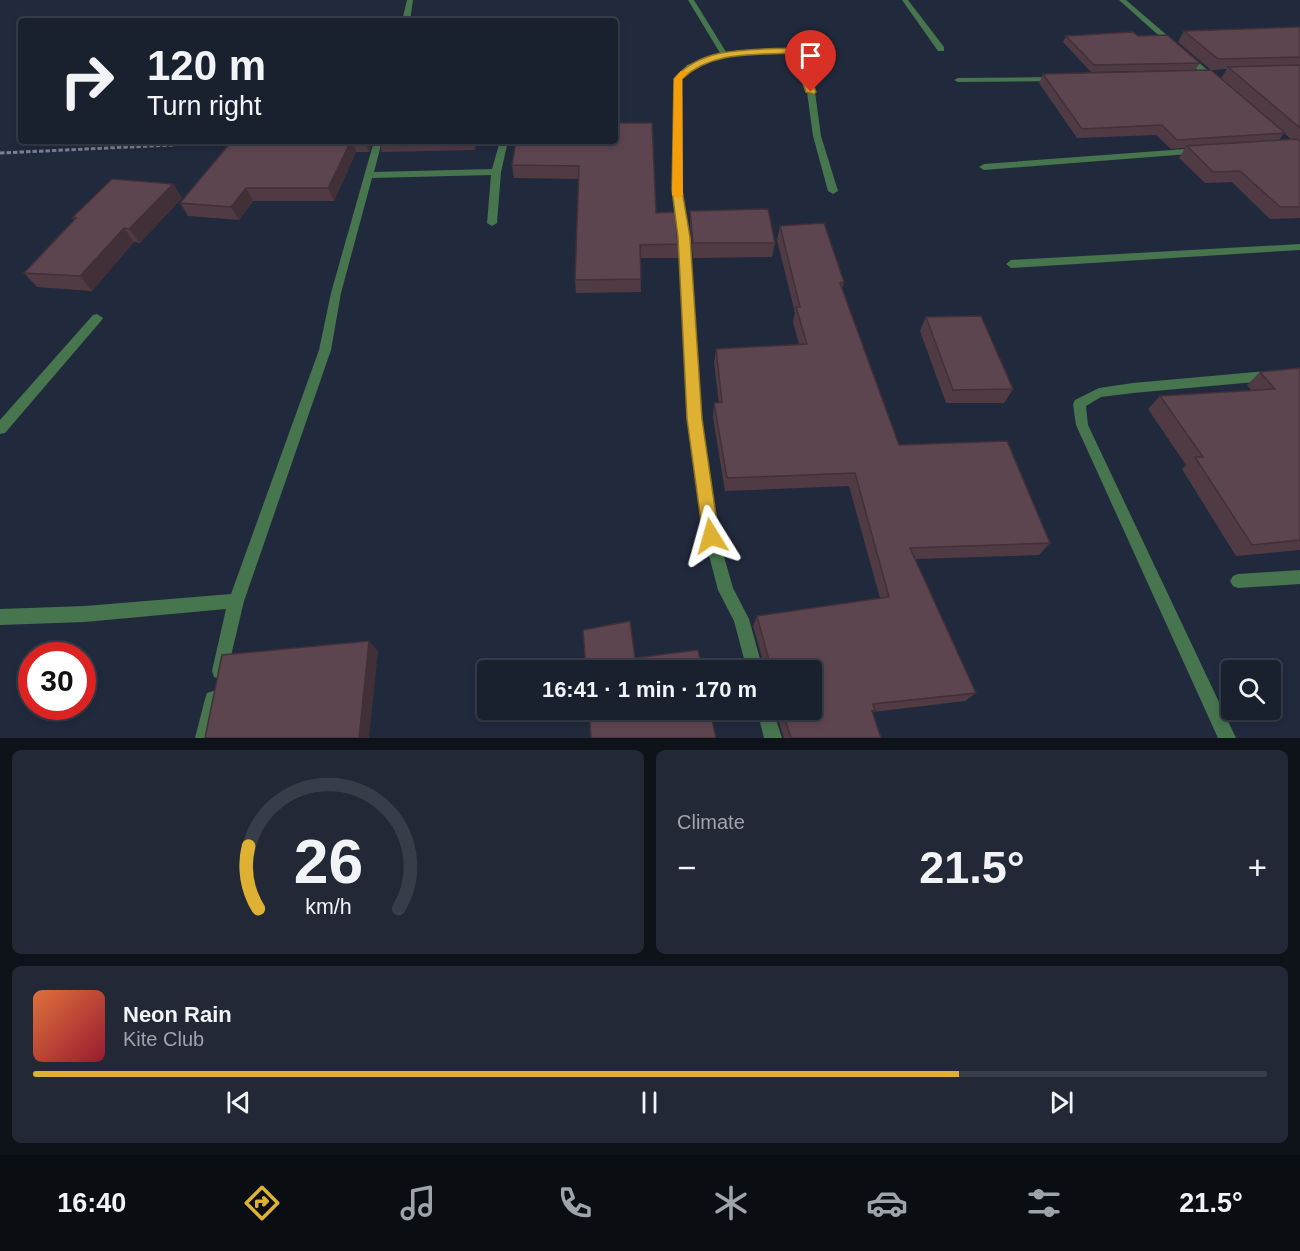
<!DOCTYPE html>
<meta charset="utf-8">
<style>
:root{--surface:#19202e;--page:#222836;--text:#f1f3f6;--muted:#9fa3aa;--line:#373e4a;--accent:#deb133}
body{margin:0;font-family:Helvetica,sans-serif;background:var(--page);color:var(--text);height:100vh;display:flex;flex-direction:column;font-size:22px;white-space:nowrap}
*{box-sizing:border-box;margin:0}
p{font-size:20px;color:var(--muted)}
.icon{flex:none;width:33px;height:33px;fill:none;stroke:currentColor;stroke-width:2;stroke-linecap:round;stroke-linejoin:round}
.map{position:relative;height:738px;overflow:hidden}
.panel{display:flex;flex-direction:column;gap:12px;padding:12px;background:#0e1219;flex:1}
.panel>*{flex:none}
.hud{position:absolute;left:18px;top:18px;width:600px;height:126px;border-radius:6px;box-shadow:0 3px 9px #0003,0 0 0 2px var(--line);background:#19202e;color:var(--text);overflow:hidden}
.fabs{position:absolute;left:1221px;top:660px;display:grid;gap:12px}
.fabs a{display:grid;place-items:center;width:60px;height:60px;border-radius:6px;background:var(--surface);box-shadow:0 3px 9px #0003,0 0 0 2px var(--line);font-size:30px}
.speed{position:absolute;left:18px;top:642px;display:flex;gap:12px;font-size:30px;font-weight:700;text-align:center}
.speed>*{display:grid;place-content:center;width:78px;height:78px;border-radius:50%;background:var(--surface);box-shadow:0 3px 9px #0003,0 0 0 2px var(--line);line-height:1}
.speed .limit{border:9px solid #d22;background:#fff;color:#111}
.pin{position:absolute;display:grid;place-items:center;width:51px;height:51px;color:#fff;margin:-62px -26px;border-radius:50% 50% 50% 0;rotate:-45deg;box-shadow:0 0 6px #0007}
.pin .icon{rotate:45deg}
.me{position:absolute;width:66px;margin:-33px;rotate:352deg;stroke-linejoin:round;filter:drop-shadow(0 0 4px #0008)}
.turn{display:flex;align-items:center;gap:21px;height:126px;padding:0 30px;font-size:27px}
.turn .icon{width:78px;height:78px;stroke-width:2.5}
.turn b{display:block;font-size:42px;line-height:51px}
.big{font-size:45px;font-weight:700;line-height:1.1}
.panel .card{flex:1;display:flex;flex-direction:column;justify-content:center;gap:9px;min-width:0;padding:0 21px;border-radius:9px;background:var(--page)}
.panel .dial{align-items:center;gap:0}
.dial svg{height:156px;overflow:visible;fill:none;stroke:var(--line);stroke-width:7;stroke-linecap:round;text-anchor:middle}
.dial text{fill:var(--text);stroke:none}
.song{display:flex;align-items:center;gap:18px}
.cover{width:72px;height:72px;border-radius:9px;background:linear-gradient(135deg,hsl(20 70% 55%),hsl(350 70% 35%))}
.played{height:6px;border-radius:3px;background:linear-gradient(90deg,var(--accent) 75%,var(--line) 75%)}
.keys{display:flex;justify-content:space-around;direction:ltr}
.heat{display:flex;justify-content:space-between;align-items:center;font-size:33px;direction:ltr}
.panel .tiles{flex:1;display:grid;gap:12px;grid-template-columns:1fr 1fr}
.card:last-child{grid-column:span 2}
.trip{position:absolute;left:477px;top:660px;width:345px;height:60px;border-radius:6px;background:var(--surface);box-shadow:0 3px 9px #0003,0 0 0 2px var(--line);font-weight:700;line-height:60px;text-align:center}
.menu{display:flex;height:96px;justify-content:space-around;align-items:center;background:#0a0d12;color:var(--muted)}
.menu .icon{width:42px;height:42px}
.menu .selected{color:var(--accent)}
.menu b{font-size:27px;color:var(--text)}
.map>svg:first-child{display:block}
</style>
<div class="map">
<svg width="1300" height="738" viewBox="0 0 1300 738">
<rect width="100%" height="100%" fill="#212a3d"/>
<g fill="none" stroke-linecap="round" stroke-linejoin="round">
<path stroke="#7a8292" stroke-width="3" stroke-dasharray="4.5 2" stroke-linecap="butt" d="M0,153L172,145L197,141"/>
<path fill="#47754e" fill-rule="evenodd" d="M407,0H413L410,21H402Z
M688,0H694L726,52L798,48L815,92L821,136L838,191L833,194L828,191L813,136L807,92L792,52C754,55 711,51 682,80V190L689,237L701,419L718,536L733,588L749,619L763,670H747L734,621L718,590L704,536L689,419L679,237L672,190L674,79L687,65L720,53Z
M902,0H908L944,47V51H938Z
M1119,0H1126L1218,79V83H1212Z
M1056,77H1059V81L958,82L954,80L958,78Z
M374,141H382L374,172L492,169L500,141H508L501,172L497,223L492,226L487,223L491,175L372,178L341,293L331,350L244,601L226,677L220,679L214,677L212,671L226,609L85,622L0,625V609L85,606L231,594L319,350L331,293Z
M1199,148L1203,151L1202,153L984,170L979,167L984,164Z
M1300,244V250L1011,268L1006,264L1011,260Z
M97,314L103,318L101,321L5,433L0,434V420L93,315Z
M1300,368V378L1133,393L1101,397L1086,406L1088,425L1236,738H1218L1076,425L1073,404L1075,400L1099,388L1133,383Z
M1300,570V584L1238,588L1233,586L1230,581L1233,576L1238,574Z
M213,691L219,693L221,699L213,738H195L205,699L207,693Z
M757,710H773L782,738H764Z"/>
</g>
<path fill="#503b45" fill-rule="evenodd" d="M1300,27V218L1270,219L1232,182L1205,183L1179,158L1185,148L1171,149L1156,135L1077,138L1039,83L1043,74L1221,78L1227,69L1211,70L1178,42L1184,31ZM1284,133L1291,139L1279,140Z
M1066,36H1138L1200,63L1195,70L1091,72L1063,42Z
M232,141H373L369,152H356L334,201H253L239,220L188,216L180,203Z
M378,141H477L475,150L382,152Z
M615,141L656,213L678,244V258H640L641,292L576,293L575,280L579,179L514,178L512,165Z
M173,184L182,198L140,243L134,242L92,291L37,287L24,273L74,220L72,218Z
M690,211L775,243L772,257L693,258L690,225Z
M780,226L844,282L842,289L899,445L1050,543L1039,555L915,559L976,693L965,701L873,712V713L881,738H784L775,710H812V670H764L765,668L753,626L757,616L880,598L849,486L725,491L713,417L714,403H719L714,363L716,349L799,344L793,322L795,313L777,240Z
M926,317L1013,389L1004,403H946L920,331Z
M1300,368V550L1236,556L1182,469L1186,465L1148,409L1160,396L1251,390L1247,385L1260,372Z"/>
<path fill="#413038" d="M351,141H352L356,152L334,201L328,188Z
M365,141H373L369,152Z
M473,141H477L475,150Z
M173,184L182,198L140,243L129,229Z
M246,188L253,201L239,220L231,207Z
M124,228L134,242L92,291L80,276Z
M369,641L378,651L369,738H359Z"/>
<path fill="#5d4550" stroke="#413038" stroke-width="1.5" d="M1300,27V57L1218,59L1184,31Z
M1133,32L1138,36L1167,35L1200,63L1094,65L1066,36Z
M1300,65V128L1228,67Z
M1211,70L1285,133L1177,140L1162,125L1082,129L1043,74Z
M615,123H652L656,213L675,212L678,244L640,245L641,279L575,280L579,166L512,165L516,141H615Z
M1296,139L1300,141V207H1280L1240,171L1213,172L1187,146Z
M232,141H351L328,188H246L231,207L180,203Z
M112,179L173,184L129,229L124,228L80,276L24,273L76,218H72Z
M768,209L775,243H693L690,211Z
M824,223L844,282L840,283L899,445L1007,441L1050,543L910,548L976,693L873,704L875,711H872L881,738H791L782,710H812V670H770L767,663L769,660L757,616L889,597L855,473L727,478L714,403L722,402L716,349L807,344L796,307H800L780,226Z
M981,316L1013,389L953,390L926,317Z
M1300,368V540L1252,545L1195,457H1203L1160,396L1275,389L1260,372Z
M630,621L635,658L698,650L702,670H586L583,630Z
M369,641L359,738H205L222,655Z
M589,710H710L716,738H591Z"/>
<path fill="#deb133" stroke="#907321" stroke-width="1.5" d="M795,48L800,50L816,92L814,94L806,92L792,53C755,55 711,51 682,79V190L690,237L702,419L719,536L717,542L711,544L705,542L703,536L687,419L678,237L672,190L674,79C702,45 755,50 795,48Z"/>
<path fill="#f59e0b" d="M681,71L689,72L682,79L683,195L678,199L672,195L674,79Z"/>
</svg>
<div class="fabs">
<a><svg class="icon" aria-label="search" viewBox="0 0 24 24"><circle cx="10" cy="10" r="6"/><path d="M15 15l6 6"/></svg></a>
</div>
<div class="speed"><div class="limit">30</div></div>
<div class="pin" style="left:811px;top:92px;background:#d93025"><svg class="icon" aria-label="arrive" viewBox="0 0 24 24"><path d="M6 21V4h12l-3 4 3 4H6"/></svg></div>
<svg class="me" style="left:711px;top:536px" viewBox="-20 -20 40 40"><path d="M0-17L14 15 0 8-14 15z" fill="#deb133" stroke="#fff" stroke-width="4"/></svg>
<div class="trip">16:41 · 1 min · 170 m</div>
<div class="hud">
<div class="turn"><svg class="icon" aria-label="right" viewBox="0 0 24 24"><path d="M7 20v-9h11M14 6l5 5-5 5"/></svg><div><b>120 m</b>Turn right</div></div>
</div>
</div>
<section class="panel">
<div class="tiles">
<div class="card dial"><svg viewBox="0 0 100 80">
<path d="M14 69A42 42 0 1 1 86 69"/>
<path d="M14 69A42 42 0 0 1 9 37" stroke="#deb133"/>
<text x="50" y="56" font-size="32" font-weight="700">26</text>
<text x="50" y="72" font-size="11">km/h</text>
</svg></div>
<div class="card"><p>Climate</p>
<div class="heat"><a>−</a><b class="big">21.5°</b><a>+</a></div>
</div>
<div class="card">
<div class="song"><i class="cover"></i><div><b>Neon Rain</b><p>Kite Club</p></div></div>
<div class="played"></div>
<div class="keys"><svg class="icon" aria-label="previous" viewBox="0 0 24 24"><path d="M18 5L8 12l10 7zM5 5v14"/></svg><svg class="icon" aria-label="pause" viewBox="0 0 24 24"><path d="M8 5v14M16 5v14"/></svg><svg class="icon" aria-label="next" viewBox="0 0 24 24"><path d="M6 5l10 7-10 7zM19 5v14"/></svg></div>
</div>
</div>
</section>
<nav class="menu">
<b>16:40</b>
<svg class="icon selected" aria-label="directions" viewBox="0 0 24 24"><path d="M12 3l9 9-9 9-9-9zM9 14v-3h6M13 9l2 2-2 2"/></svg>
<svg class="icon" aria-label="music" viewBox="0 0 24 24"><path d="M9 18V5l10-2v13"/><circle cx="6" cy="18" r="3"/><circle cx="16" cy="16" r="3"/></svg>
<svg class="icon" aria-label="phone" viewBox="0 0 24 24"><path d="M5 4h4l2 5-3 2q2 4 5 5l2-3 5 2v4C11 20 4 13 5 4z"/></svg>
<svg class="icon" aria-label="climate" viewBox="0 0 24 24"><path d="M12 3v18M4 7l16 10M4 17L20 7"/></svg>
<svg class="icon" aria-label="car" viewBox="0 0 24 24"><path d="M5 17H2v-5l4-1 3-4h7l3 4 3 1v5h-3M9 17h6M6 11h13"/><circle cx="7" cy="17" r="2"/><circle cx="17" cy="17" r="2"/></svg>
<svg class="icon" aria-label="filters" viewBox="0 0 24 24"><path d="M4 7h16M4 17h16"/><circle cx="9" cy="7" r="2"/><circle cx="15" cy="17" r="2"/></svg>
<b>21.5°</b>
</nav>
